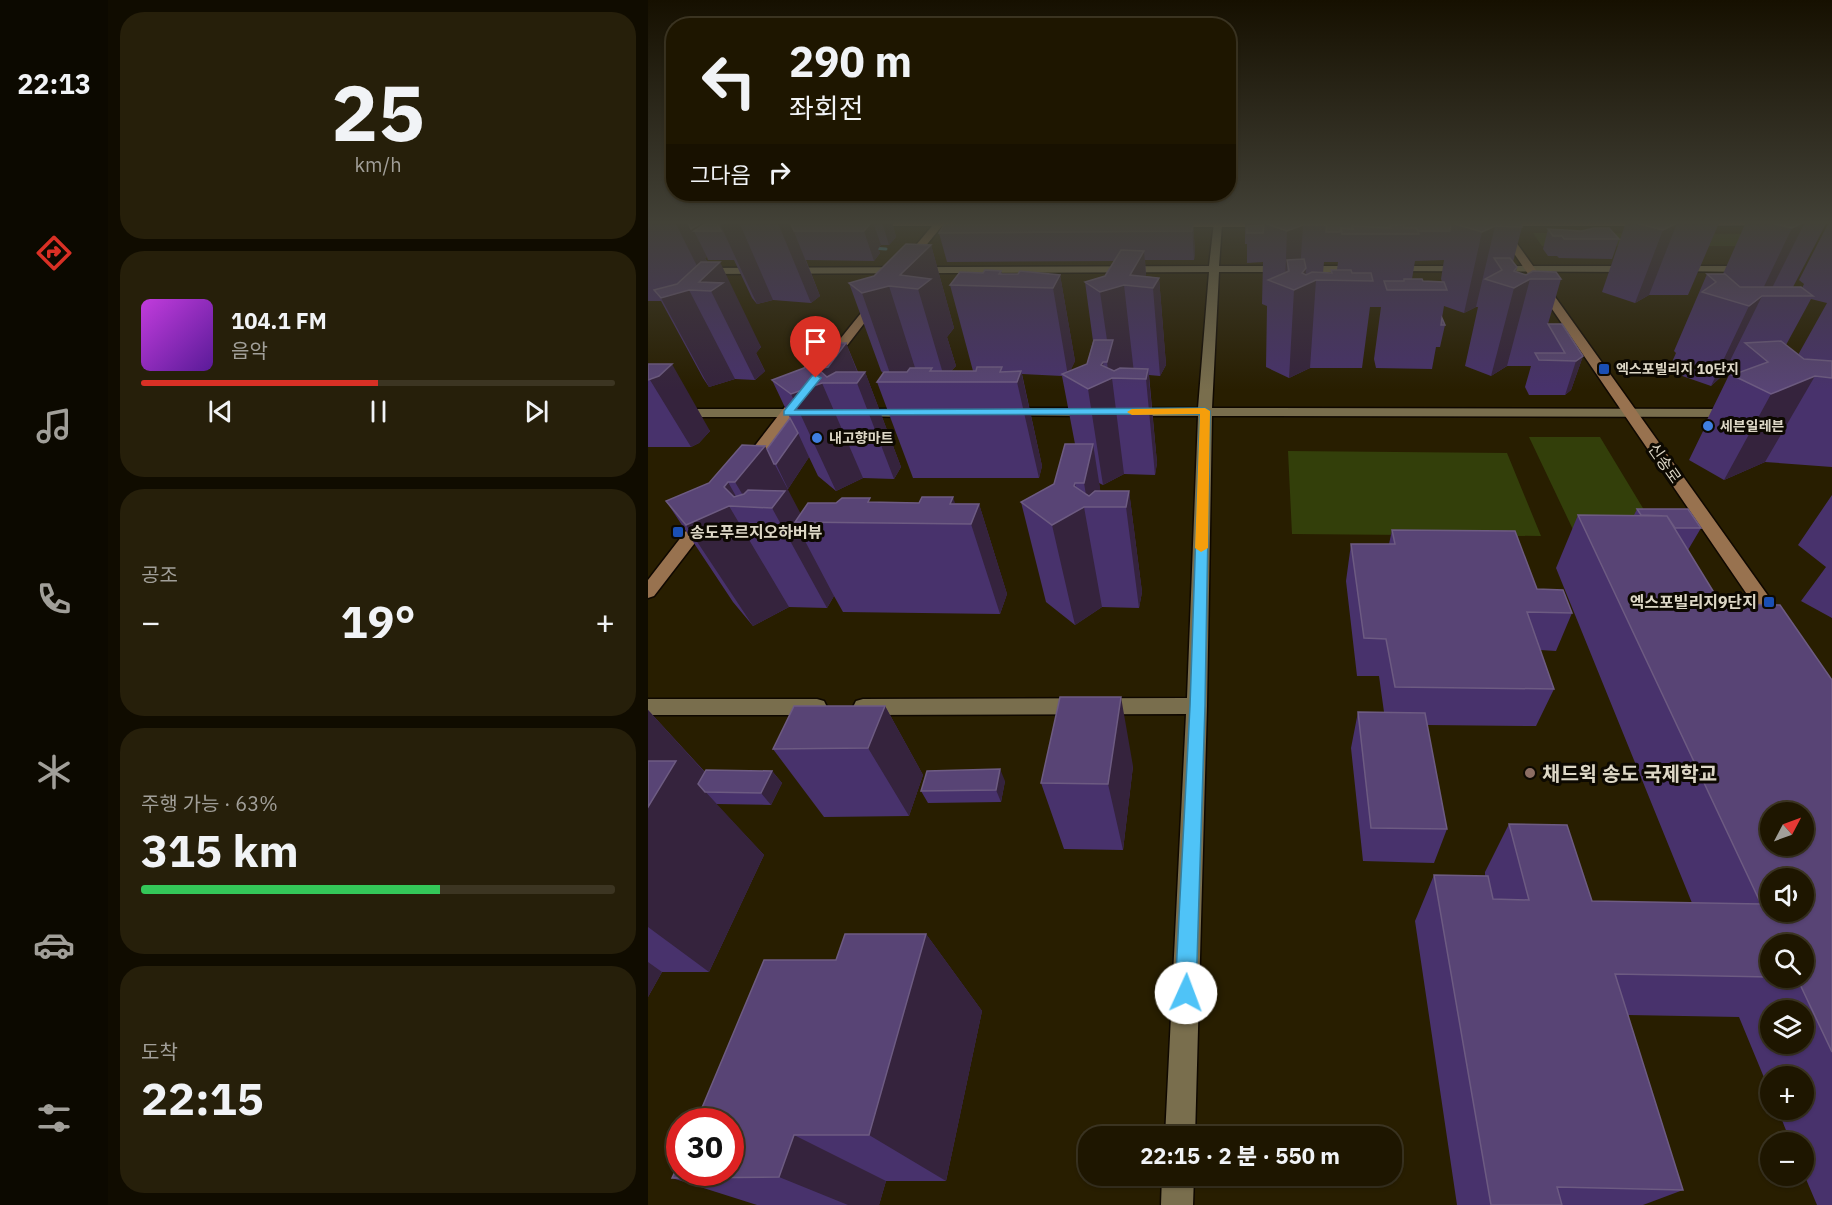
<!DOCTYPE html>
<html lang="ko">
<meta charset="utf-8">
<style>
:root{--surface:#1e1600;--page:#261f0a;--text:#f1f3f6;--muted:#a19f99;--line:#3c3522;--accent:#d93025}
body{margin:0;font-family:"IBM Plex Sans","Noto Sans KR",sans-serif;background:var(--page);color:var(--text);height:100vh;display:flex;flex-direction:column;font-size:22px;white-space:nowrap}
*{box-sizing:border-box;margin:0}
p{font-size:20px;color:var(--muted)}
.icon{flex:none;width:33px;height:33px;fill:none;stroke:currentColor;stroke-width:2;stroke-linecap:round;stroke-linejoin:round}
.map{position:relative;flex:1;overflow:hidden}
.details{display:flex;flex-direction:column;gap:12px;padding:12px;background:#100c00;width:540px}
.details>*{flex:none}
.guide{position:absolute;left:18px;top:18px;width:570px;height:183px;border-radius:24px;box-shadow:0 2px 4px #0004,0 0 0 2px var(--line);background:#1e1600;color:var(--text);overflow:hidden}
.needle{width:39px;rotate:49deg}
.tools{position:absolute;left:1112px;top:802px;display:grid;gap:12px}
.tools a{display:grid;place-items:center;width:54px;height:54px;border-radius:50%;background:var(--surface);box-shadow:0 2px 4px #0004,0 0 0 2px var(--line);font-size:30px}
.speed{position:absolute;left:18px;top:1108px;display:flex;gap:12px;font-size:30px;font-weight:700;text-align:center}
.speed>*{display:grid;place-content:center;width:78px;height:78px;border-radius:50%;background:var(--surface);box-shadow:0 2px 4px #0004,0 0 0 2px var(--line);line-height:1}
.speed .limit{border:9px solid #d22;background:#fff;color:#111}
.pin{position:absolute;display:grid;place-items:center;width:51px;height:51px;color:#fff;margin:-62px -26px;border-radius:50% 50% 50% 0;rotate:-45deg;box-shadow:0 0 6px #0007}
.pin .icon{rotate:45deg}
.me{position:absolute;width:66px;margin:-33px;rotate:2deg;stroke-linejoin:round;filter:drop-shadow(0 0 4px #0008)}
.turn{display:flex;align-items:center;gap:21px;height:126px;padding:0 24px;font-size:27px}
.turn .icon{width:78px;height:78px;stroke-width:2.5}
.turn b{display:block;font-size:42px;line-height:51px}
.then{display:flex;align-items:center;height:57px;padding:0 24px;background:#0003;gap:12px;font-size:22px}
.big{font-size:45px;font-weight:800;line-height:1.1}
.details .card{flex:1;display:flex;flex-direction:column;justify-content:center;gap:9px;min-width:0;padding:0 21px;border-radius:24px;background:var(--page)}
.details .dial{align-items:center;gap:0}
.dial b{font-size:78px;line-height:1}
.song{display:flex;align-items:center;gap:18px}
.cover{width:72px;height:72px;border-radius:9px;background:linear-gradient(135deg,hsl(290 70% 55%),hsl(270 70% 35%))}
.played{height:6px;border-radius:3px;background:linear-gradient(90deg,var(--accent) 50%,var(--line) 50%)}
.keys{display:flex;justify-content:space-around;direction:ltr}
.heat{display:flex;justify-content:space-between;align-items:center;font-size:33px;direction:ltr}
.charge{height:9px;border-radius:4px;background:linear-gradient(90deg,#34c759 63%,var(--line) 0)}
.trip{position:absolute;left:430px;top:1126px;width:324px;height:60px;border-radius:24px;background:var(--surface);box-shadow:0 2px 4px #0004,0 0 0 2px var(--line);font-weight:800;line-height:60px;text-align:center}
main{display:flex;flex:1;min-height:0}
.tabs{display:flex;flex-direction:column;width:108px;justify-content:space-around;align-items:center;background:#0c0900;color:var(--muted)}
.tabs .icon{width:42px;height:42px}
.tabs .current{color:var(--accent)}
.tabs b{font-size:27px;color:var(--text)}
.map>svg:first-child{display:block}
</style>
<main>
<nav class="tabs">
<b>22:13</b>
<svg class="icon current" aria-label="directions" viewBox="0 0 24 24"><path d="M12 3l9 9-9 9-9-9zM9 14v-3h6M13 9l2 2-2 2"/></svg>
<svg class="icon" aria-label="music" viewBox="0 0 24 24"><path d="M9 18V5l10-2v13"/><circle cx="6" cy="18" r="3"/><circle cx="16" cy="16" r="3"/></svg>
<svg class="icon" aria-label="phone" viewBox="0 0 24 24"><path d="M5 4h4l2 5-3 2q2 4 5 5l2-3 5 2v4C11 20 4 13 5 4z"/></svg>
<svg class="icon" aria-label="climate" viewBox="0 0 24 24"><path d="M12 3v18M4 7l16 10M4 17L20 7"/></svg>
<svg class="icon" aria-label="car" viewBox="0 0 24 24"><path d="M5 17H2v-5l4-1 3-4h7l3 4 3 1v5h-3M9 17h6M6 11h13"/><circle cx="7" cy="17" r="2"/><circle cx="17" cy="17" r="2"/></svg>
<svg class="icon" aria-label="filters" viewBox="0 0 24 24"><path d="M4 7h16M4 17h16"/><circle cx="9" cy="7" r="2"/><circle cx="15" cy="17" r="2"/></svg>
</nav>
<section class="details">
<div class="card dial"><b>25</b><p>km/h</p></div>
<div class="card">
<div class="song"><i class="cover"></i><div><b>104.1 FM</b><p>음악</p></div></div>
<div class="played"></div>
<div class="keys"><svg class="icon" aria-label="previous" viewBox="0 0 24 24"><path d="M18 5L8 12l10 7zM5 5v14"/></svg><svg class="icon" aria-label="pause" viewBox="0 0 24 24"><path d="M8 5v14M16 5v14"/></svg><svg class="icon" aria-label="next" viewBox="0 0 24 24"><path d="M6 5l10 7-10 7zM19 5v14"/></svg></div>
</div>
<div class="card"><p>공조</p>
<div class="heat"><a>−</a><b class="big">19°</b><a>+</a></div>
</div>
<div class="card"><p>주행 가능 · 63%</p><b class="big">315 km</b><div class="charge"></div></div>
<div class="card"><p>도착</p><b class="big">22:15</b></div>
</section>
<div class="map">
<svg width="1184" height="1205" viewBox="0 0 1184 1205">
<rect width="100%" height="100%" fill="#281e00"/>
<path fill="#333f0a" d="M885,233L1130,234L1147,246H894Z
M881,437H952L1013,538H929Z
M640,451L859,453L893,536L644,534Z"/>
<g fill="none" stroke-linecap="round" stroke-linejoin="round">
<path stroke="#438fa7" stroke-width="3" d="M224,248L238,249"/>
<g stroke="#0f0800" stroke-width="3">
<path id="street" d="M566,222L574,224L571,266H714L719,269L714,272H571L564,408L1087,409L1094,413L1087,417L564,416L559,706L547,1137H517L538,714L215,715L208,713L205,707L208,701L215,699L539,698L550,416H482L475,412L482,408H550L561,272L52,274L47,271L52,268L561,266Z
M742,266H987L992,269L987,272L738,271L737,269Z
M1027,266H1101L1106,269L1101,272L1023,271V267Z
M359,408H445L452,412L445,416L354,415L352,412L354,409Z
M0,409H157L164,413L157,417H0Z
M209,409H265L272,413L265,417L204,416L202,413L204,410Z
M0,699H169L176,701L179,707L176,713L169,715H0Z
M514,1176H546L545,1205H513Z"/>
</g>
<g stroke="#0f0800" stroke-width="3">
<path id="secondary" d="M217,222H335V223L331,226H294L262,265L258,266L253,263L284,226H221L218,225Z
M518,222H621L624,224L619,227H521L516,224Z
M844,222H1004V223L1000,226H848L845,225Z
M1042,222H1127L1123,225L1046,226L1043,225Z
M852,228H858L1136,618L1138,623L1136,628L1129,630L1122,628L850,230Z
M230,296L235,299L184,365H176V359L226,297Z
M155,389L162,393L105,467H95L93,464L95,461L150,390Z
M57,513L63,514L65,518L63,522L6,596L0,598V580L51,514Z"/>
</g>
<use href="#street" fill="#796e4d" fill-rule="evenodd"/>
<use href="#secondary" fill="#98724f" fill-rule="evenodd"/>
</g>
<path fill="#48326c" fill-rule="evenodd" d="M0,222H244L248,237L241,245H233L230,249L232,253L226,261L158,260L172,296L163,303L125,300L109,304L104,298L86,260H60L59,257L57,258L113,347L108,353L117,371L107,380L87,379L61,387L55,378L13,301H0Z
M307,222H545L547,253L546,260H497L498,276L511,278L518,365L512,376L501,375L509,463L507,475L476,474L455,485L451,483L452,491H481L494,592L491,608L454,607L427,625L398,602L373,502L406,484L427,444L414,376L374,374L394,466L391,478H265L229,382L235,373L233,371L201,283L226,276L283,245L306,328L299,337L308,366L303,371H325L302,285L335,273L353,271L354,274L412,275L427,361L422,371L439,364L445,341L437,282L457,276L466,261L299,262L291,233L308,225Z
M597,222H842L874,227L865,262L869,267L868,272L878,275L913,279L900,324L935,356L923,390L917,395H881L877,387L883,366H859L843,376L817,366L830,307H828L816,313L796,306L794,318L797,325L792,347H788L784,369L728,368L726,359L733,307H722L714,368H662L641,378L618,367L619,306L614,304L615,262L599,263V244H597ZM796,260L793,279L794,282L775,281L764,279L767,261ZM676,262H690L689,270H683V273H675Z
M978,222H1069L1071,223L1040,295H1001L987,303L954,292Z
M1098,222H1179L1145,287L1154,288L1156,284L1151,280L1181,222H1184V467L1117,462L1076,480L1041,460L1057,427L1056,426L1081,375H1075L1063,386L1020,371L1028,353L1026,351L1059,274H1075ZM1163,299L1179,303L1150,355L1138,345Z
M900,229L934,231L971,239L964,259L911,258L909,256H900L895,249Z
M198,343L210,372H217L253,467L246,479L215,478L188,491L170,476L161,457L140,489H139L152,514L188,503L223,502L331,504L359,594L352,614L195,612L186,596L179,608L141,607L105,626L85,602L18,501L61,483L119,449L142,418L124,380L156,368Z
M0,364L62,431L51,443L43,447H0Z
M1184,495V618L1153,601L1178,567L1150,545Z
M989,509L1053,528L1040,550L1073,604L1184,680V1205H1169L1155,1172V1143H1143L1130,1110H1155V1077H1122V1092L1091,1017L980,1015L1035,1190L995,1205H809L767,921L786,875L837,876V872L861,824L944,901L1044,903L908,568L930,515H986ZM1122,945L1155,978H1122ZM1122,1011H1155V1044H1122Z
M744,530L889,589L924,613L908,651L892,650L906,689L888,726L779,725L799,829L786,863L715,861L703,748L710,712H736L731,676H709L698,581L703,544H741Z
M237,706L275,775L261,816L176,817L125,749Z
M0,710L57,772L124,771L134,783L123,805L68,804L116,855L61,972H14L0,997Z
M485,766L475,850L416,849L393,783Z
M357,781L353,802L280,803L273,791Z
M278,934L334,1011L298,1181H238L231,1205H109L24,1178L188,960Z"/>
<path fill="#35233d" d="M27,222H40L43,229L49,225L48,222H66L70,231H46L59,257L57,258L63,270L72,262L113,347L108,353L117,371L107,380L63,291L51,282L55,278Z
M82,222H91L125,300L109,304L72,224Z
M131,222H142L172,296L163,303L130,223Z
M219,222H225L233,245L230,249L232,253L226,261L216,231L217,224Z
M234,222H244L248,237L241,245Z
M544,222H545V228V224L547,253L546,260Z
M1156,222H1157L1120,296H1114L1075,375L1063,386L1101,306L1110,299L1144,228Z
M1029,223L1001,295L987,303L1015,230Z
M655,225L651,288L654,273L658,268L657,285L668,280L662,368L641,378L646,290L639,260L638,287L637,286L639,231Z
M847,226L828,307L816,313L834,232Z
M283,245L306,328L299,337L308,366L296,377L270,289L252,275Z
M496,251L499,288L482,275Z
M412,275L427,361L420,376L405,288Z
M511,278L518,365L512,376L505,288Z
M882,279L859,366L843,376L866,288Z
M476,285L486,373L464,378L476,474L455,485L440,389L455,362L457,381L461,380L459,362L461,354L452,292Z
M241,286L269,374L245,382L214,293Z
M41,290L87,379L61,387L13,298Z
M198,343L212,379L217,372L253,467L246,479L209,383H176L170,369Z
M935,356L923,390L917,395L928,361Z
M24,364L62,431L51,443L43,447L2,380Z
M500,369L509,463L507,475L498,379Z
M373,371L394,466L391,478L369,382Z
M1167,376L1117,462L1076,480L1123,394Z
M174,383L215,478L188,491L143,394Z
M150,433L161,457L140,489L128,464Z
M445,444L455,507H440L436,483Z
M117,446L157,522H147L186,596L179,608L124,508L102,507L87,482Z
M80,482L94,507L76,487Z
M427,483L432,509L436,507L454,607L427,625L404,525L426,486Z
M481,491L494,592L491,608L478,507Z
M305,497L314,524L302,504Z
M331,504L359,594L352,614L323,524Z
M81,506L141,607L105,626L38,525Z
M473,697L485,766L475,850L460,784Z
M237,706L275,775L261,816L220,748Z
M0,710L60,776L54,788L116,855L61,972L0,927Z
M352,769L357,781L353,802L348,790Z
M124,771L134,783L123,805L113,793Z
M278,934L334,1011L298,1181L221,1135Z
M0,962L14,972L0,997Z
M146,1135L238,1181L231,1205H200L131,1177Z"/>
<path fill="#584475" stroke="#6d5b82" stroke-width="1.5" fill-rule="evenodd" d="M71,222H82L72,224Z
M215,222H219L217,224H222L216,231H146L143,224H213Z
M619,222H679V225H655L639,231L616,223Z
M811,222H872L874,227L847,226L834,232L807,224Z
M984,222H1069L1071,223H1029L1015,230Z
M1118,222H1156L1144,228Z
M40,223H53L43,229Z
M803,223L802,231H770L768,228H756L755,225H742L741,228L704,226V229L693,228L692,232H678L679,224Z
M57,224H69L73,231H46Z
M545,224L544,231L291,233L296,225Z
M616,225L615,233H599V226Z
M742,225H755L756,228H768L771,234H694L693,228L705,229L704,226L743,228Z
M946,228H961L971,239H916L914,236H905L900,229L934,231Z
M258,244L283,245L252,275L283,279L270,289L241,286L214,293L201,283L226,276Z
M473,250L496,251L482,275L511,278L505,288L476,285L452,292L437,282L457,276Z
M846,258H862L869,267L866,271L878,275L885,271L908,272L913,279H882L866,288L837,279L854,270Z
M656,259L658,268L654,273L658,275L664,272L684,273L683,270H703L704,273H723L725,281L668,280L646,290L620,280L641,271L639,260Z
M53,262H72L51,282L75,283L63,291L41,290L13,298L6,290L29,284Z
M337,270L353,271L351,274H370L372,271L412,275L405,288L302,285L312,272L335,273Z
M1059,274H1077L1092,287H1153L1165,296H1114L1101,306L1054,292L1068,282Z
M756,279H774L775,281L796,282L799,290H739L736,281H756Z
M794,318L797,325H793Z
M900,324H914L935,356L928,361L891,360L887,353H917Z
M446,340H465L459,362H455L453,365L466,371L472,368L500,369L498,379L464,378L440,389L414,374L439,364Z
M1133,341L1156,359L1184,361V378L1167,376L1123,394L1084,375L1120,362L1097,343Z
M176,343H198L180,367L170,369L179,377L188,372H217L209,383H174L143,394L124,380L156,368Z
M0,364H24L11,376L0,380Z
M329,367H354L352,372L373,371L369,382H229L236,372H259L262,368H284L282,371H328Z
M142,418L150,433L128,464H126L119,449Z
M417,444H445L436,483H427L426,486L441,496L447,491H481L478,507H436L404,525L373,502L406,484Z
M94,445L117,446L87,482H80L76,487L86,497L96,494L100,490L137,491L124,508L81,506L38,525L18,501L61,483Z
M274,497H305L302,504H331L323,524L147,522L160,503H188L194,498H222L220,502L271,503Z
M989,509H1040L1053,528H1027L1019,516L993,515Z
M930,515L1019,516L1073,604L1132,605L1184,680V1052L1149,978H1155V945H1122V977L967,974L1035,1190L909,1187L914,1205H843L786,875L840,876L845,899L881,900L861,824L919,825L944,901L1113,904ZM1122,813H1155V846H1122ZM1122,879H1155V912H1122Z
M744,530L867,531L889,589L915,590L924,613L879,612L906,689L747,687L738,639L716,638L703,544H747Z
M412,697H473L460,784L393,783Z
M146,706H237L220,748L125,749Z
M710,712L777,713L799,829L723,828Z
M0,761H28L0,807Z
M352,769L348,790L273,791L279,771Z
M58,770L124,771L113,793L57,792L50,784Z
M197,934H278L221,1135H146L131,1177L24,1178L32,1161V1173H82V1122H48L116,960H188Z"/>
<linearGradient id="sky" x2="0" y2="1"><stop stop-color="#161000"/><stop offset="0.57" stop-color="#424137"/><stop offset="1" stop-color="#424137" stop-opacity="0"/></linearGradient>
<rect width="1184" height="390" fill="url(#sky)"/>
<path fill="#4fc3f7" stroke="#337fa1" stroke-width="1.5" d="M168,375L173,378L147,410L557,408L562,411L557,706L548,993L545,1001L538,1004L530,1001L527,993L542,706L552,414L136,415V411L164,376Z"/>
<path fill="#f59e0b" d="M557,408L562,411L560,548L553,552L547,548L552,414L484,415L479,412L484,409Z"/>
<g fill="#1a4fb4" stroke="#0d0901" stroke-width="2">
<rect x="950" y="363" width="12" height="12" rx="3"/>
<rect x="24" y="526" width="12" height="12" rx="3"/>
<rect x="1115" y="596" width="12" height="12" rx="3"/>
</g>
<g fill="#3f7fe0" stroke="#0d0901" stroke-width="2">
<circle cx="1060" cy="426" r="6"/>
<circle cx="169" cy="438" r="6"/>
</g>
<circle fill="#8d6e63" stroke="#0d0901" stroke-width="2" cx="882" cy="773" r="6"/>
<g text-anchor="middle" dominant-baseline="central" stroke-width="6" stroke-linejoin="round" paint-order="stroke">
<g font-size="14" font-weight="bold" fill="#ddd7c6" stroke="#0d0901" text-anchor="start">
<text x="968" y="369">엑스포빌리지 10단지</text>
<text x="1072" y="426">세븐일레븐</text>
<text x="181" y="438">내고향마트</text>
</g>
<g font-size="16" fill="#ddd7c6" stroke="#0d0901">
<text transform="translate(1017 463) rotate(55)">신송로</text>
</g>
<g font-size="16" font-weight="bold" fill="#ddd7c6" stroke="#0d0901" text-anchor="start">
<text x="42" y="532">송도푸르지오하버뷰</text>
<text x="1109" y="602" text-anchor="end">엑스포빌리지9단지</text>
</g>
<g font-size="20" font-weight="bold" fill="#ddd7c6" stroke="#0d0901" text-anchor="start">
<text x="894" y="773">채드윅 송도 국제학교</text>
</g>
</g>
</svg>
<div class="tools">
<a><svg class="needle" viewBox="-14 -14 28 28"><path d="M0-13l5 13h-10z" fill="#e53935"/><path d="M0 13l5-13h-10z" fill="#a19f99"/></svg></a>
<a><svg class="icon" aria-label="sound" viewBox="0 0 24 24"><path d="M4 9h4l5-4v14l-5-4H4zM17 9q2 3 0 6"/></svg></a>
<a><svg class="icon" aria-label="search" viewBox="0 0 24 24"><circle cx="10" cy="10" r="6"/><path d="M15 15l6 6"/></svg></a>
<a><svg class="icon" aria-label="layers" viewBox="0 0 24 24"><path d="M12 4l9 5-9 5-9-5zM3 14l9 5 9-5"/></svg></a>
<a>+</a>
<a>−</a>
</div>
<div class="speed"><div class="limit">30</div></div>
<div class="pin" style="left:168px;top:378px;background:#d93025"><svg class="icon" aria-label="arrive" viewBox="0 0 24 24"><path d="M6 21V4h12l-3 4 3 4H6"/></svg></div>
<svg class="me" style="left:538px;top:993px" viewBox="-20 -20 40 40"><circle r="19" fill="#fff"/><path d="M0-13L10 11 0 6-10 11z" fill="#4fc3f7"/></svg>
<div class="trip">22:15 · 2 분 · 550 m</div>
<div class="guide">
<div class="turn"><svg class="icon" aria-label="left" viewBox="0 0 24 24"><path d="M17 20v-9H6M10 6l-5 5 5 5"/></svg><div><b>290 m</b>좌회전</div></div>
<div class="then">그다음<svg class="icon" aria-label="right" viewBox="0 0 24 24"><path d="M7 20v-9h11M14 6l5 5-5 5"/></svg></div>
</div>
</div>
</main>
